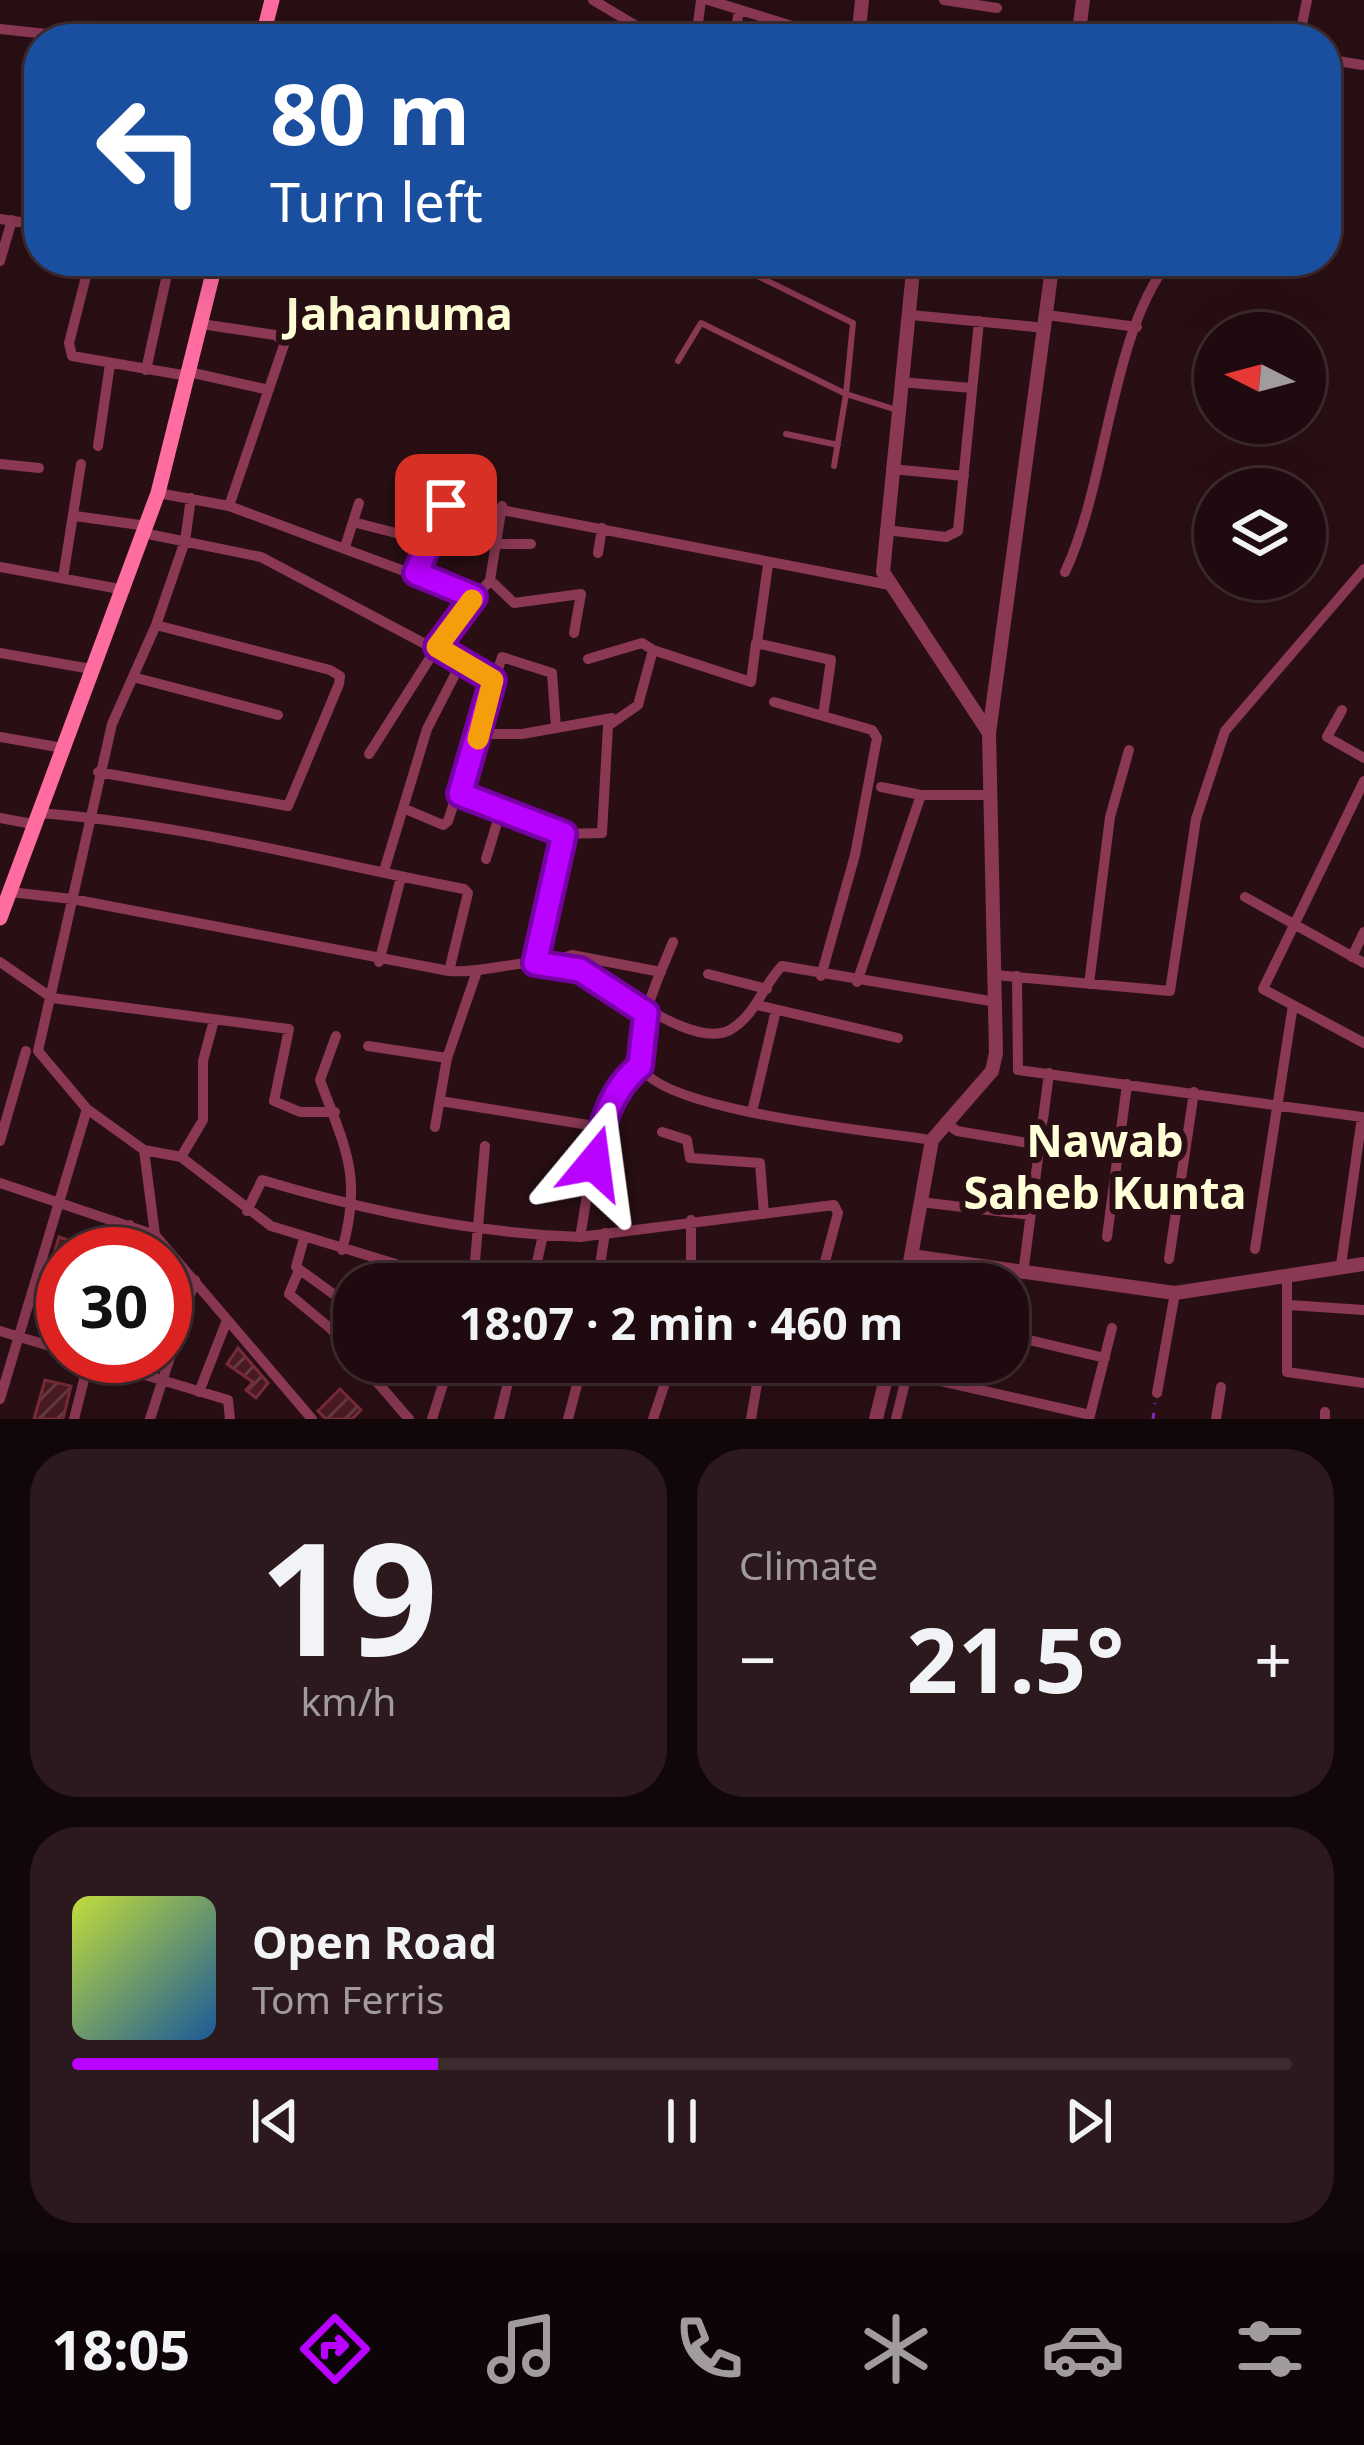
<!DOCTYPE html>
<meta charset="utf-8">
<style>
:root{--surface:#1f0b0f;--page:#2c191d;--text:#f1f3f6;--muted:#a19b9e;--line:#3c2b2f;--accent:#b902ff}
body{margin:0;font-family:"Noto Sans",sans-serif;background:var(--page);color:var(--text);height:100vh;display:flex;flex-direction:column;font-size:45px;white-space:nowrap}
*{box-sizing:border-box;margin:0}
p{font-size:39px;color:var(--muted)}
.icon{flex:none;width:66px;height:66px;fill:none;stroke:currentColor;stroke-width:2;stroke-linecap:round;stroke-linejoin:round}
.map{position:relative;height:1419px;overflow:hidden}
.sheet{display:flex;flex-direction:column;gap:30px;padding:30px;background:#110608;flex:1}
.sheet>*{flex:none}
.hud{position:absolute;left:24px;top:24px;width:1317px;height:252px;border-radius:48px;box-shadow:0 12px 48px #0002,0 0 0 3px var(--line);background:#1a4fa0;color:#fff;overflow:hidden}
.needle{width:78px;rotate:276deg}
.controls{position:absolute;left:1194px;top:312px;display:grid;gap:24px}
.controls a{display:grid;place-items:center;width:132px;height:132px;border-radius:50%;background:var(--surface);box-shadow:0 12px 48px #0002,0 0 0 3px var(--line);font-size:60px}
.speed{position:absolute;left:36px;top:1227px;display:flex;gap:24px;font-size:60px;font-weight:700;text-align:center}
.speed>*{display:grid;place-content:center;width:156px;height:156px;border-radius:50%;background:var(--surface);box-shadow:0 12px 48px #0002,0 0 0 3px var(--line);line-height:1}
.speed .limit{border:18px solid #d22;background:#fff;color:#111}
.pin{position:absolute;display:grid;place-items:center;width:102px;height:102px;color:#fff;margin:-51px;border-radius:24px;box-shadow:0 6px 18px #0006}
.me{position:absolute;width:132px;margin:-66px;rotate:16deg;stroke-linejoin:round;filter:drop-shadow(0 0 9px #0008)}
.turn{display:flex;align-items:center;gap:42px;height:252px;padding:0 48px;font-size:54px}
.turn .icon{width:156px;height:156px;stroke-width:2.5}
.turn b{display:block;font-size:84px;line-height:102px}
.big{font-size:90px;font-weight:700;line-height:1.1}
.sheet .tile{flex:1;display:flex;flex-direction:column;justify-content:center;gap:18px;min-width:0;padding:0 42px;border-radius:48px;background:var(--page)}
.sheet .dial{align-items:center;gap:0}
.dial b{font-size:156px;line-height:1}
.song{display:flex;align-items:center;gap:36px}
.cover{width:144px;height:144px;border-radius:18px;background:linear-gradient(135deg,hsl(70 70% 55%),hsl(210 70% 35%))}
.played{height:12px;border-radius:6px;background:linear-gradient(90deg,var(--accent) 30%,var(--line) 30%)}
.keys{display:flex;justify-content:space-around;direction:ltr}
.heat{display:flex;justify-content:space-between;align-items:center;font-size:66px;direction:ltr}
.sheet .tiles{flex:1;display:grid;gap:30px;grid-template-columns:1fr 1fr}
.tile:last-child{grid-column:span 2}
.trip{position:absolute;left:333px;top:1263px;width:696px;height:120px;border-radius:48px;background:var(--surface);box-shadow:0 12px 48px #0002,0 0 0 3px var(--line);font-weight:700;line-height:120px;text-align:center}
.menu{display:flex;height:192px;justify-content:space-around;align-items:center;background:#0c0406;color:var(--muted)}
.menu .icon{width:84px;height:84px}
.menu .on{color:var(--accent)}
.menu b{font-size:54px;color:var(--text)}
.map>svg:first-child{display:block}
</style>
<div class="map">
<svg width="1364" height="1419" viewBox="0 0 1364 1419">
<defs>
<pattern id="building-hatch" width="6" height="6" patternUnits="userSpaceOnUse" patternTransform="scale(3)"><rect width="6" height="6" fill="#4a1a22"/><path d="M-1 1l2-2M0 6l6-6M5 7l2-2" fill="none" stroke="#653b42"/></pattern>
</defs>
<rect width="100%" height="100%" fill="#290f14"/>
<path fill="url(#building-hatch)" stroke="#772b38" stroke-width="3" d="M101,1236L115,1240L111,1254L53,1257L59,1237L96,1250Z
M238,1348L268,1383L256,1398L246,1390L253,1382L227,1364Z
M45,1380L71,1386L63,1419H34Z
M340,1389L361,1410L352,1419H326L318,1411Z"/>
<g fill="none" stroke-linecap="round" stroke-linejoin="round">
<path stroke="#7e2abf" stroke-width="3" stroke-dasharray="6 9" stroke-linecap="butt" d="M1153,1419L1155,1403"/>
<path stroke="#8a3853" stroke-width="6" d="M727,261L853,323L846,394L897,410
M678,361L701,323L846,394L834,466
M786,434L838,445"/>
<path stroke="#8a3853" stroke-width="10" d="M593,0L658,39
M708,0L815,33L819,39
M944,0L997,8
M0,29L93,39
M1149,32L1202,39
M696,39L701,0
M734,39L739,11
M1299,39L1307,0
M1326,59L1362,65
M0,219L39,225
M0,261L12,220
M90,261L69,343L72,356L188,376
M911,315L1046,328
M1047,315L1137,327
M201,324L275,335L285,342L229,506
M146,370L170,261
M189,372L269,390
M900,382L972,388
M98,446L110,364
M0,464L39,468
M891,469L964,476
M158,493L229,506L474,597
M75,516L147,526
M353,522L431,542
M885,530L946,537L958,531L979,321
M143,533L261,557L493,680
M493,544H531
M345,547L359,503
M598,553L602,528
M0,567L125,590
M1065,572C1108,481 1110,336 1169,261
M416,573L445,505L455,501L890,585
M63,578L81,464
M490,580L514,603L581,594L574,633
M757,643L768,565
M0,653L91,669
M588,659L642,643L653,650
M133,677L278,715
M774,702L872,730L877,738L855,855L821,976
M1342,710L1327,737L1364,758
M479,734H522L612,718
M0,737L63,748
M369,754L437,647L490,580L502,506
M98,772L288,806L339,684L340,676L330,670L156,625
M1364,781L1263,989L1364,1043
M881,787L921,795
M460,795L500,813
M403,808L443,825L448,821L502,657L552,673L556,728
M37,813C182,823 322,862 464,889L468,893L449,971
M0,818L32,824
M486,859L500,813L564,834L602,833L608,726L638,705L653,650L751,682L756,643L831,660L823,716
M384,871L427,729L461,663
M10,892L72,899L449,971C486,974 524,957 560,964C601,971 688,1052 730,1030C756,1015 763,985 782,966L996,1002
M1245,897L1364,963
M673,942C662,969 630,1038 641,1066C659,1111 881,1132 932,1140
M1352,957L1364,932
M0,962L52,998L289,1029L274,1101L300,1112H335
M379,962L401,877
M535,963L564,834
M548,963L572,955L661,972
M708,974L767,989
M995,975L1170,991L1196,819L1225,731L1364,569
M1017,976L1018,1070L1362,1117L1341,1265
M857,982L921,795H991
M1089,984L1110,817L1129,750
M757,1005L898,1038
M336,1036L320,1080C345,1148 363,1176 342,1250
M368,1046L447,1058L476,974
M440,1101L601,1127
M752,1112L776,1010
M945,1122L957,1131L1040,1145
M435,1127L447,1058
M662,1132L687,1140L690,1158L760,1163L764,1214
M0,1141L26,1051
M144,1150L181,1157L271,1226L409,1268L410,1284
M181,1157L203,1120V1061L214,1020
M0,1183L155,1235L312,1419
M920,1202L1031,1215
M247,1211L262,1180C366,1211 471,1233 580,1237L834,1205L838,1213L819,1284
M691,1220V1284
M155,1235L144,1150L87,1109L38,1051L112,724L156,625L185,541L191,498
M580,1237C591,1180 593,1104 641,1066
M1107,1237L1127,1084
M304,1238L296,1267L354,1309
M1255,1249L1293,1005
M121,1254L130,1225
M1169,1259L1194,1092
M299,1270L289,1294L331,1329L409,1419
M1023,1274L1049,1073
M1287,1278V1372L1364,1383
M473,1284L485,1146
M532,1284L543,1235
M597,1284L605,1233
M1289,1305L1364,1310
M0,1331L63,1350
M1008,1335L1105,1358
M82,1356L228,1400L230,1419
M672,1364L759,1372L764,1362
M888,1369L1090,1415
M199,1392L227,1320
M1157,1393L1175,1293
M0,1399L87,1109
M74,1419L90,1356
M150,1419L195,1280
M432,1419L450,1362
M499,1419L513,1362
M568,1419L583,1362
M653,1419L672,1362
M751,1419L759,1372
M896,1419L907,1374
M1089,1419L1112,1328
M1216,1419L1221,1387
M1325,1419V1412"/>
<path stroke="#8a3853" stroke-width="14" d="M858,39L862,0
M1078,39L1083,0
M914,261L883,572L989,733
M911,1256L1175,1293L1364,1264
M906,1284L932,1140L992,1071L996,1053L989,733L1053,261
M876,1419L890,1362"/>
<path stroke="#ff6da0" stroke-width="15" d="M262,39L272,0
M0,918L158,493L216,261"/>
</g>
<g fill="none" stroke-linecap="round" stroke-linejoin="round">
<g stroke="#7801a6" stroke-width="30">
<path id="route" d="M446,505L416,573L474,597L437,647L493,680L460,794L564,834L535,963L580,970L646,1013L640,1066C610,1090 601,1126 594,1163"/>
</g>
<use href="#route" stroke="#b902ff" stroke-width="21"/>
<path stroke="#f59e0b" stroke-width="21" d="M472,600L437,647L493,680L478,739"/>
</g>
<g text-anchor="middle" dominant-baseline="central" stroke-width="12" stroke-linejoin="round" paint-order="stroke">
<g font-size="45" font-weight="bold" fill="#ffffd8" stroke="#290f14">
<text x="399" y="312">Jahanuma</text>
<text x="1105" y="1139">Nawab<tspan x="1105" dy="52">Saheb Kunta</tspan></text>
</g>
</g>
</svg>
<div class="controls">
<a><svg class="needle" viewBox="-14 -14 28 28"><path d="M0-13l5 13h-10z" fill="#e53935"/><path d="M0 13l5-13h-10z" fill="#a19b9e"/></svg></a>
<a><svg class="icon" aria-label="layers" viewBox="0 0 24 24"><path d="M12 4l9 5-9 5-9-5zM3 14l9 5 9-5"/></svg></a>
</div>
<div class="speed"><div class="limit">30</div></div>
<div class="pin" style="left:446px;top:505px;background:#d93025"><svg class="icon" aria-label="arrive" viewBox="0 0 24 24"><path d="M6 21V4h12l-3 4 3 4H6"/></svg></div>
<svg class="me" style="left:594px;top:1163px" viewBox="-20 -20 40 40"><path d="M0-17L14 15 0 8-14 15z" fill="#b902ff" stroke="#fff" stroke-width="4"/></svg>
<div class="trip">18:07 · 2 min · 460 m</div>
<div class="hud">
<div class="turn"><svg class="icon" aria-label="left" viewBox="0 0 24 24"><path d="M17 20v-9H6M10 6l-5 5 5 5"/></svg><div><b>80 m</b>Turn left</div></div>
</div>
</div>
<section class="sheet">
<div class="tiles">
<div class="tile dial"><b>19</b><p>km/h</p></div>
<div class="tile"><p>Climate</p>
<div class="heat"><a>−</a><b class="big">21.5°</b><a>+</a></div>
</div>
<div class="tile">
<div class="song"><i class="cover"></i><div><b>Open Road</b><p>Tom Ferris</p></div></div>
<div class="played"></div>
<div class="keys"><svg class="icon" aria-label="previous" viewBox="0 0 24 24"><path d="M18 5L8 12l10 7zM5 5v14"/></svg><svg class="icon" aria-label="pause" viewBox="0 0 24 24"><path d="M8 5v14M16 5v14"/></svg><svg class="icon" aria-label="next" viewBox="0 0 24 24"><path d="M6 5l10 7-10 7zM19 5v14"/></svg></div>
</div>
</div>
</section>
<nav class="menu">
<b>18:05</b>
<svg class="icon on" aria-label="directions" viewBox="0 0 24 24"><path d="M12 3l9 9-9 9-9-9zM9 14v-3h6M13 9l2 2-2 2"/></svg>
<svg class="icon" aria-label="music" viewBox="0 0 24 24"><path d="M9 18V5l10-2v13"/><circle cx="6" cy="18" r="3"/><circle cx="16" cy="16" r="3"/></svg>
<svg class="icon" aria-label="phone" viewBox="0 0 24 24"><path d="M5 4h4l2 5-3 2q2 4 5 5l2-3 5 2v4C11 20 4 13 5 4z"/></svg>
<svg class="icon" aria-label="climate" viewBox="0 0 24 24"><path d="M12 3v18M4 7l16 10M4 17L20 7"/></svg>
<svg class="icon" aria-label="car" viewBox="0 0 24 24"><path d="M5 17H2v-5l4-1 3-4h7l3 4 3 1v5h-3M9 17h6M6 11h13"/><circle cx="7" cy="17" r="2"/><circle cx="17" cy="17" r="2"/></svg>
<svg class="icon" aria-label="filters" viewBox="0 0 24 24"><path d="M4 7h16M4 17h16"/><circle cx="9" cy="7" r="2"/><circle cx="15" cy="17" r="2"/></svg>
</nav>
